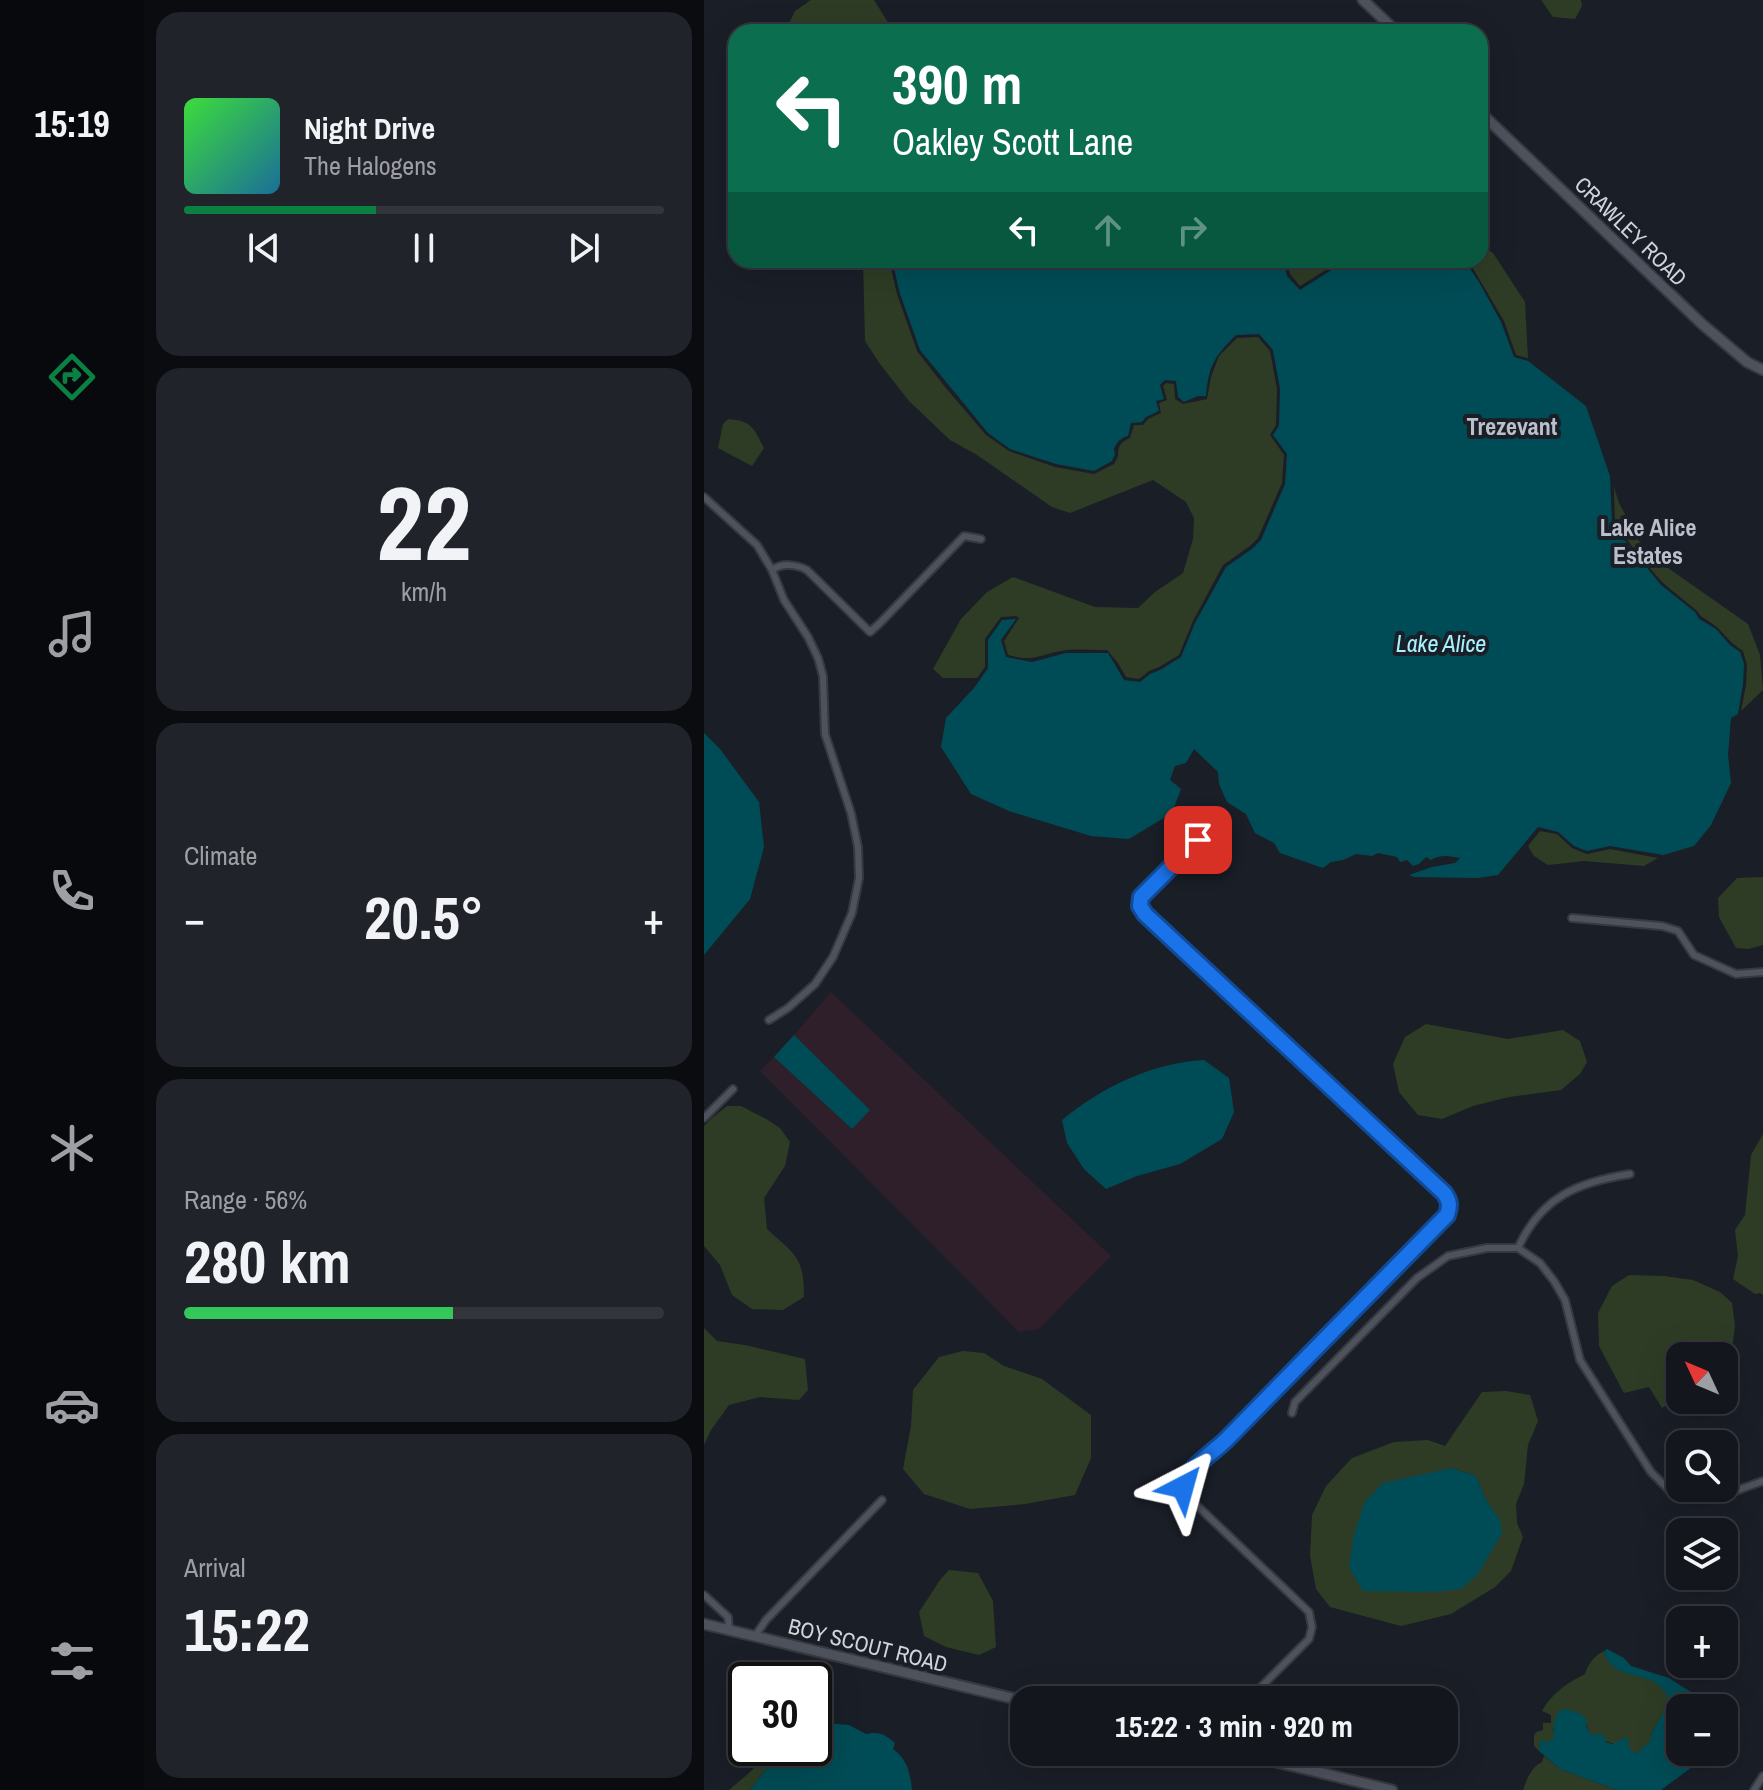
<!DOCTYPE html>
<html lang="en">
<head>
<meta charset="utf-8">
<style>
  :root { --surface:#14161d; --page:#21232a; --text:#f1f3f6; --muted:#9d9fa4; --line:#33353b; --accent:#0b8043 }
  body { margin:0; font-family:"Archivo Narrow",sans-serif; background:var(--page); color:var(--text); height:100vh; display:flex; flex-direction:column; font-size:30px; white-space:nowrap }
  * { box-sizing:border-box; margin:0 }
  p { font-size:26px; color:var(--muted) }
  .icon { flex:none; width:44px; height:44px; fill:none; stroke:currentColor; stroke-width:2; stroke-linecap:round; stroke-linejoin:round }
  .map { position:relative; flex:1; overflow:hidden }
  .details { display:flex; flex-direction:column; gap:12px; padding:12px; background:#0b0c10; width:560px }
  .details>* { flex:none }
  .hud { position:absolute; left:24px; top:24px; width:760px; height:244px; border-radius:24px; box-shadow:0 8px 32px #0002,0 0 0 2px var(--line); background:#0b6e4f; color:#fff; overflow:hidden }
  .needle { width:52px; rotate:314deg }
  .fabs { position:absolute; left:962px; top:1342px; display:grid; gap:16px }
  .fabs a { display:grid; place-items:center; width:72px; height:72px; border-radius:16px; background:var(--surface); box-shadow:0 8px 32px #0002,0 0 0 2px var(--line); font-size:40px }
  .speed { position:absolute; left:24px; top:1662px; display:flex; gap:16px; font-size:40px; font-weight:700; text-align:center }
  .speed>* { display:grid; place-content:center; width:104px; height:104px; border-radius:50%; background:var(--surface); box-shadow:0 8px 32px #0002,0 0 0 2px var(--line); line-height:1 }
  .speed .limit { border:4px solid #111; border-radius:12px; background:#fff; color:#111 }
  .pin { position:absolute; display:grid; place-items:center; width:68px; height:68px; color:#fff; margin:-34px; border-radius:16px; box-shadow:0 4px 12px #0006 }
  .me { position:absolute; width:88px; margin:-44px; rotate:39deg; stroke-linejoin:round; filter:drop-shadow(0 0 6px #0008) }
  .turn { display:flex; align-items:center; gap:28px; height:168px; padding:0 32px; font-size:36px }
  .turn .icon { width:104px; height:104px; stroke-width:2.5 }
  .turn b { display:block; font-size:56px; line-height:68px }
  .lanes { display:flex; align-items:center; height:76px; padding:0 32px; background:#0003; justify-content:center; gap:40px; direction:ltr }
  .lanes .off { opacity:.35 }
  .big { font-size:60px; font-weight:800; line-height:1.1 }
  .details .tile { flex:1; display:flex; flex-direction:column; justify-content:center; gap:12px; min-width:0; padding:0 28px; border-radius:24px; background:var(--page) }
  .details .dial { align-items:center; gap:0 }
  .dial b { font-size:104px; line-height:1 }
  .song { display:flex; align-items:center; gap:24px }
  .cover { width:96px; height:96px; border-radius:12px; background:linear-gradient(135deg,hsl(120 70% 55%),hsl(200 70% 35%)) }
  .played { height:8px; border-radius:4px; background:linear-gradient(90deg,var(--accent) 40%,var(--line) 40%) }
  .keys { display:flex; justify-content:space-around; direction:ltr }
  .heat { display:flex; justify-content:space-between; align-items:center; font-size:44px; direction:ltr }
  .charge { height:12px; border-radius:6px; background:linear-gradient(90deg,#34c759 56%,var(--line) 0) }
  .trip { position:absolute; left:306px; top:1686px; width:448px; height:80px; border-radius:24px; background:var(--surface); box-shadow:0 8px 32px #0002,0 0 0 2px var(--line); font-weight:800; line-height:80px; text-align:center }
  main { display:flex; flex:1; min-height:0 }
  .menu { display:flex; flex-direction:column; width:144px; justify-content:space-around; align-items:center; background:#08090c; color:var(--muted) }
  .menu .icon { width:56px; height:56px }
  .menu .on { color:var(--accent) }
  .menu b { font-size:36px; color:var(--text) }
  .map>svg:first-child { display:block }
</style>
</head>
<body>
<main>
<nav class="menu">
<b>15:19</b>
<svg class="icon on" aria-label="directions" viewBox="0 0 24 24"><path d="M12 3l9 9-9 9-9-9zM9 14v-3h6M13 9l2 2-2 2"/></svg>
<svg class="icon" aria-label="music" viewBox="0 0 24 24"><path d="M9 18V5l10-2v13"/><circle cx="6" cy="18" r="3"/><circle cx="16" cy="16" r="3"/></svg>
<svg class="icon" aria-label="phone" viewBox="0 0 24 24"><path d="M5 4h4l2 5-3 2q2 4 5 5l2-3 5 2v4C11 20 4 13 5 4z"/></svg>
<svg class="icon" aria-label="climate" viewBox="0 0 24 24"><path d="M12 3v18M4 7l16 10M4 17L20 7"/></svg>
<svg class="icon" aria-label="car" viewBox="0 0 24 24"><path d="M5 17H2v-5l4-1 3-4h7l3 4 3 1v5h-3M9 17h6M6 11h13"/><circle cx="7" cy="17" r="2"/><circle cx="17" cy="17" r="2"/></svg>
<svg class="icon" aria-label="filters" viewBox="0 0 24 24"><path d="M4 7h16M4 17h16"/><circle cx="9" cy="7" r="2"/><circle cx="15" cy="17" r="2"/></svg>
</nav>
<section class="details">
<div class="tile">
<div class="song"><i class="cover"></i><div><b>Night Drive</b><p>The Halogens</p></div></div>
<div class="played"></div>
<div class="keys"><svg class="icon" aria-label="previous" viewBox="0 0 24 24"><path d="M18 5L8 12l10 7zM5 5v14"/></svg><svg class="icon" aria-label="pause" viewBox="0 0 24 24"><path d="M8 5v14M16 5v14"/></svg><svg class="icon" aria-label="next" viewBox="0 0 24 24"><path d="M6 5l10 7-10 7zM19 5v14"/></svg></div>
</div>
<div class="tile dial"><b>22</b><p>km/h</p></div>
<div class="tile"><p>Climate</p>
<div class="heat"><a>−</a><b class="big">20.5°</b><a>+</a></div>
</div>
<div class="tile"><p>Range · 56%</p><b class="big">280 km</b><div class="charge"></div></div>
<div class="tile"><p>Arrival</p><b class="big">15:22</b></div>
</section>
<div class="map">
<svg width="1059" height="1790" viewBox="0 0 1059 1790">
  <rect width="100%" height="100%" fill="#1a1e27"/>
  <polygon fill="#2f1f2a" points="127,992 407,1256 335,1329 315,1332 56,1071 70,1057 148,1129 165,1110 90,1035"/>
  <g fill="#2e3c25" fill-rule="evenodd">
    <polygon points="107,0 170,0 185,24 185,32 81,32 91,11"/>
    <polygon points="837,0 877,0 878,6 871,19 849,17"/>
    <polygon points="776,244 789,253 821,302 824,358 812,355 800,321 764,260 776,260"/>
    <path d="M159 260H185L193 294 213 351 241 387 282 435 305 451 351 467 390 474 410 464 414 456C414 445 417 442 426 438L430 425H439L444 419 457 413 455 403 463 400 459 386 462 383 470 384 471 399 479 404 503 399 507 377 515 356 533 338 554 337 566 351 573 389 572 425 566 435 580 455 578 483 554 538 546 546 519 565 489 621 475 655 455 667 445 671 435 679 422 677 414 663 403 650C390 650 376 649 363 650 337 653 333 663 304 655L300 641 315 618 312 616 297 617 281 639V667L273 678H239L229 669 257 619 283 592 309 577 391 607 434 608 451 592 479 573 489 539 490 518 482 502 449 480 366 513 348 507 273 455 246 440 205 401 176 364 161 341Z"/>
    <polygon points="582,260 638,260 596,286 586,274"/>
    <path d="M24 419C48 421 49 427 60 448L48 466 14 448 19 424Z"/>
    <polygon points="910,487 915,503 935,541 964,568 1044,624 1056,655 1059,690 1037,711 1042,685 1043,665 1039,651 1028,643 1013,627 997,616 992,610 959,583 937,558 911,524"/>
    <polygon points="836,831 853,834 868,848 883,854 906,849 954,858 940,866 880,861 844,865 830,856 824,846"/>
    <polygon points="1059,877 1059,945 1044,949 1032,948 1015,917 1014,898 1033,878"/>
    <polygon points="722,1024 804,1039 859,1030 876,1041 883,1062 876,1074 857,1090 805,1097 769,1106 738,1119 714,1115 695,1092 689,1064 701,1037"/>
    <path d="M23 1106H37L62 1119 76 1128 86 1142 81 1166 60 1198 63 1229C91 1255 100 1256 100 1297L79 1310 48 1309 28 1295 16 1265 0 1246V1126L9 1117Z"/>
    <polygon points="1059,1134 1059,1295 1056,1293 1051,1294 1029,1279 1034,1256 1031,1230 1041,1215 1047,1155"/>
    <polygon points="925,1275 960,1276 989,1280 1016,1292 1028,1303 1031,1326 1027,1357 1020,1364 1020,1356 976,1356 976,1397 958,1408 945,1387 920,1393 895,1346 894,1313 908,1286"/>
    <polygon points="0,1328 13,1341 41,1345 101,1359 104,1390 95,1400 56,1397 25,1405 7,1430 0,1445"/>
    <polygon points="259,1351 280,1353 300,1366 338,1379 387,1415 387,1458 371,1495 321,1504 266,1509 220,1494 199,1469 207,1426 209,1390 235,1357"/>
    <path d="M802 1391 826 1395 834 1421 824 1445 820 1484 812 1504 813 1523 819 1537 807 1571 791 1587 747 1614 697 1626 626 1607 612 1589 606 1556 608 1515 622 1486 648 1458 690 1442 724 1440 741 1446 778 1392ZM748 1468 772 1476 782 1500 796 1521 725 1474Z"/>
    <polygon points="245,1570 274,1573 289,1601 292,1647 275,1655 242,1647 220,1636 215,1612 236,1580"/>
    <path d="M900 1651C906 1676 933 1672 951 1682 961 1688 971 1700 979 1708H976V1714L959 1713 946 1736 949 1739 932 1754C918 1745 901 1742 886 1734L880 1718 873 1712 849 1729 851 1738 844 1743 836 1741 835 1751 830 1746V1736L832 1732 839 1730V1723H847V1715L838 1711C848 1693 863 1683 881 1674 884 1664 890 1656 900 1651Z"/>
    <polygon points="69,1748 75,1748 64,1760 63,1768 46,1790 25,1790 45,1773"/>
    <path d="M840 1756 856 1769 913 1790H819C823 1779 827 1767 838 1762Z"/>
  </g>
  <g fill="#004c56">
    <path d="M188 260H579L583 276 596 290 643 260H760L775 282 797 322 810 357 824 361 882 406 906 476 908 525 957 585 991 612 995 619 1012 629 1026 645 1036 652 1040 664 1039 684 1034 714 1027 718 1024 755 1027 783 1007 825 990 846 959 855 906 846 883 851 870 846 854 832 834 827 794 875 773 878 710 877 705 875 728 867 751 863 756 858C746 856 736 854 727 860L722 857 715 864 709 866 703 860 696 862 693 857 674 853 668 856 652 854 639 860 627 862 619 868 576 853 570 843 551 833 542 814 523 802 515 784 514 772 490 749 482 763 471 766 466 780 477 789 468 813 425 839 387 836 305 811 267 794 237 747 242 718 270 688 284 668V640L298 620 312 619 297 640 302 657 328 662 362 653H404L420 680 436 682 446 674 456 670 477 657 491 623 522 567 548 549 557 540 581 484 583 454 569 435 575 426 576 389 569 350 555 334 532 335C510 357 505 365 502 396H494L480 402 474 397 472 381 461 380 456 385 460 399 452 401 455 411 442 417 438 422 427 423 424 436C416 438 413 442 410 449L411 454 408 461 390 471 352 464 306 449 284 433 216 350 196 294Z"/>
    <polygon points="0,733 16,749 55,802 60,847 46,899 0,955"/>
    <polygon points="90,1035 166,1110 148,1129 70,1057"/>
    <path d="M500 1060 525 1078 530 1112 518 1139 476 1164 433 1176 402 1189 380 1169 363 1143 358 1120C398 1087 448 1063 500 1060Z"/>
    <polygon points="748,1468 772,1476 782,1500 796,1520 798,1533 774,1574 757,1589 727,1592 659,1591 645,1568 649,1539 660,1503 679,1483"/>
    <path d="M903 1649 920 1658 927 1666 965 1678 987 1692 996 1708H979L973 1702 964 1701 963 1694C959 1689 954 1684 948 1681 929 1673 906 1675 900 1651Z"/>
    <path d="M862 1709 873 1712 883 1719 882 1725 886 1734 900 1735 902 1742 908 1744 924 1737 925 1748 932 1754 948 1739 946 1736 959 1713 976 1714V1752H1020V1742L1028 1750 1031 1757H1004L995 1762 957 1790H913L856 1769 835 1751 836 1740 844 1742 850 1738C849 1726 849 1719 857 1710Z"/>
    <path d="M122 1723 145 1725 162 1734C175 1731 181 1734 191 1743L189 1749C204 1760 206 1773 208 1790H46L63 1768 64 1760 75 1748H110V1731Z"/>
  </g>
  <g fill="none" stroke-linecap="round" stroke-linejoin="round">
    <defs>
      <g id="street">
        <polyline points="0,497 53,545 68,570 80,600 104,637 114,658 119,676 121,734 147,813 154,847 155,878 148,913 129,957 111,984 84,1008 65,1020"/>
        <path d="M68 570C78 563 92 564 103 570L166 632 176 623 260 536 277 539"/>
        <path d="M494 840 437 897 436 906 441 914 740 1193C746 1201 746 1206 743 1215L510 1452C494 1464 474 1474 483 1496L605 1612 608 1627 605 1639 544 1700"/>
        <polyline points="868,918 958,926 974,931 990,955 1032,974 1059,972"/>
        <polyline points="0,1118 29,1089"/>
        <path d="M814 1248C837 1197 874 1182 926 1174"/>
        <polyline points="588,1413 591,1402 713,1278 744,1256 783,1248 814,1248 836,1263 850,1281 861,1300 876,1360 947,1472 964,1489 981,1498 1002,1499 1020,1495 1059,1481"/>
        <polyline points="0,1595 24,1617 25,1629"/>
        <polyline points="51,1636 62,1620 178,1500"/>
        <polyline points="1050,1790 1059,1776"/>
      </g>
      <g id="secondary">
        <polyline points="659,0 693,32"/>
        <polyline points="776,112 998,324 1043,362 1059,370"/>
        <polyline points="0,1624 320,1701"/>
        <polyline points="531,1752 688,1790"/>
      </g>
    </defs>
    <use href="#street" stroke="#373940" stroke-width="10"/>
    <use href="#secondary" stroke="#373940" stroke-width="13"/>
    <use href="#street" stroke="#4e525d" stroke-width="6"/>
    <use href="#secondary" stroke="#4e525d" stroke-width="9"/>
  </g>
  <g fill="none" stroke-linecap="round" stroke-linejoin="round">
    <defs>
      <path id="route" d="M479 1487C482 1469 509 1453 523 1439 596 1364 669 1290 743 1215 746 1206 746 1201 740 1193L441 914 436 906 437 897 494 840"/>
    </defs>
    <use href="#route" stroke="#114b97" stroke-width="20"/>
    <use href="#route" stroke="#1a73e8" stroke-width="14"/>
  </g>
  <g text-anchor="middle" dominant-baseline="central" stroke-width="8" stroke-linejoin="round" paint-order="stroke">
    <g font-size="22" fill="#d1d4da" stroke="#1a1e27">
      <text transform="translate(927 231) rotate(44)">CRAWLEY ROAD</text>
      <text transform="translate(164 1645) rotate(14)">BOY SCOUT ROAD</text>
    </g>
    <g font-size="24" font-weight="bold" fill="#babfcb" stroke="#1a1e27">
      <text x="808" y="426">Trezevant</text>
      <text x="944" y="527">Lake Alice<tspan x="944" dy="28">Estates</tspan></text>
    </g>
    <g font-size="24" font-style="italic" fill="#a6f2ff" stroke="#1a1e27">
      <text x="737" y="643">Lake Alice</text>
    </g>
  </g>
</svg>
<div class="fabs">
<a><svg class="needle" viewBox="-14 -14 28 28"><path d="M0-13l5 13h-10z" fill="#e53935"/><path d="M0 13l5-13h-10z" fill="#9d9fa4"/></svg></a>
<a><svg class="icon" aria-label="search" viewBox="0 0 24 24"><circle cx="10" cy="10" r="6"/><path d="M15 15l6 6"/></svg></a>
<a><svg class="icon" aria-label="layers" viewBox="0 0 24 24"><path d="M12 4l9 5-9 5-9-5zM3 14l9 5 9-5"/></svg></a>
<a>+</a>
<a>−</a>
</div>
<div class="speed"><div class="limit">30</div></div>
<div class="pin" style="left:494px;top:840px;background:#d93025"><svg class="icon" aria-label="arrive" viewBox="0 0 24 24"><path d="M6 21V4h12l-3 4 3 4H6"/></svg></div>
<svg class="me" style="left:479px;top:1487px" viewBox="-20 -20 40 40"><path d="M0-17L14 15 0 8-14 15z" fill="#1a73e8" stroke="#fff" stroke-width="4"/></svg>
<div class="trip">15:22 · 3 min · 920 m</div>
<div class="hud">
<div class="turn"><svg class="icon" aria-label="left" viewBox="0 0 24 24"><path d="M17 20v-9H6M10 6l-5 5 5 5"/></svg><div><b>390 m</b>Oakley Scott Lane</div></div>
<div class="lanes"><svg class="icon" aria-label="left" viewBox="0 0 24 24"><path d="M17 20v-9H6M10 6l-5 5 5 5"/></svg><svg class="icon off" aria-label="ahead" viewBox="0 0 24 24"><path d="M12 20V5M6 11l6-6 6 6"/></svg><svg class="icon off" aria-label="right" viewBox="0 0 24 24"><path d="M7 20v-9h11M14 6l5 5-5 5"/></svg></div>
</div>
</div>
</main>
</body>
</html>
